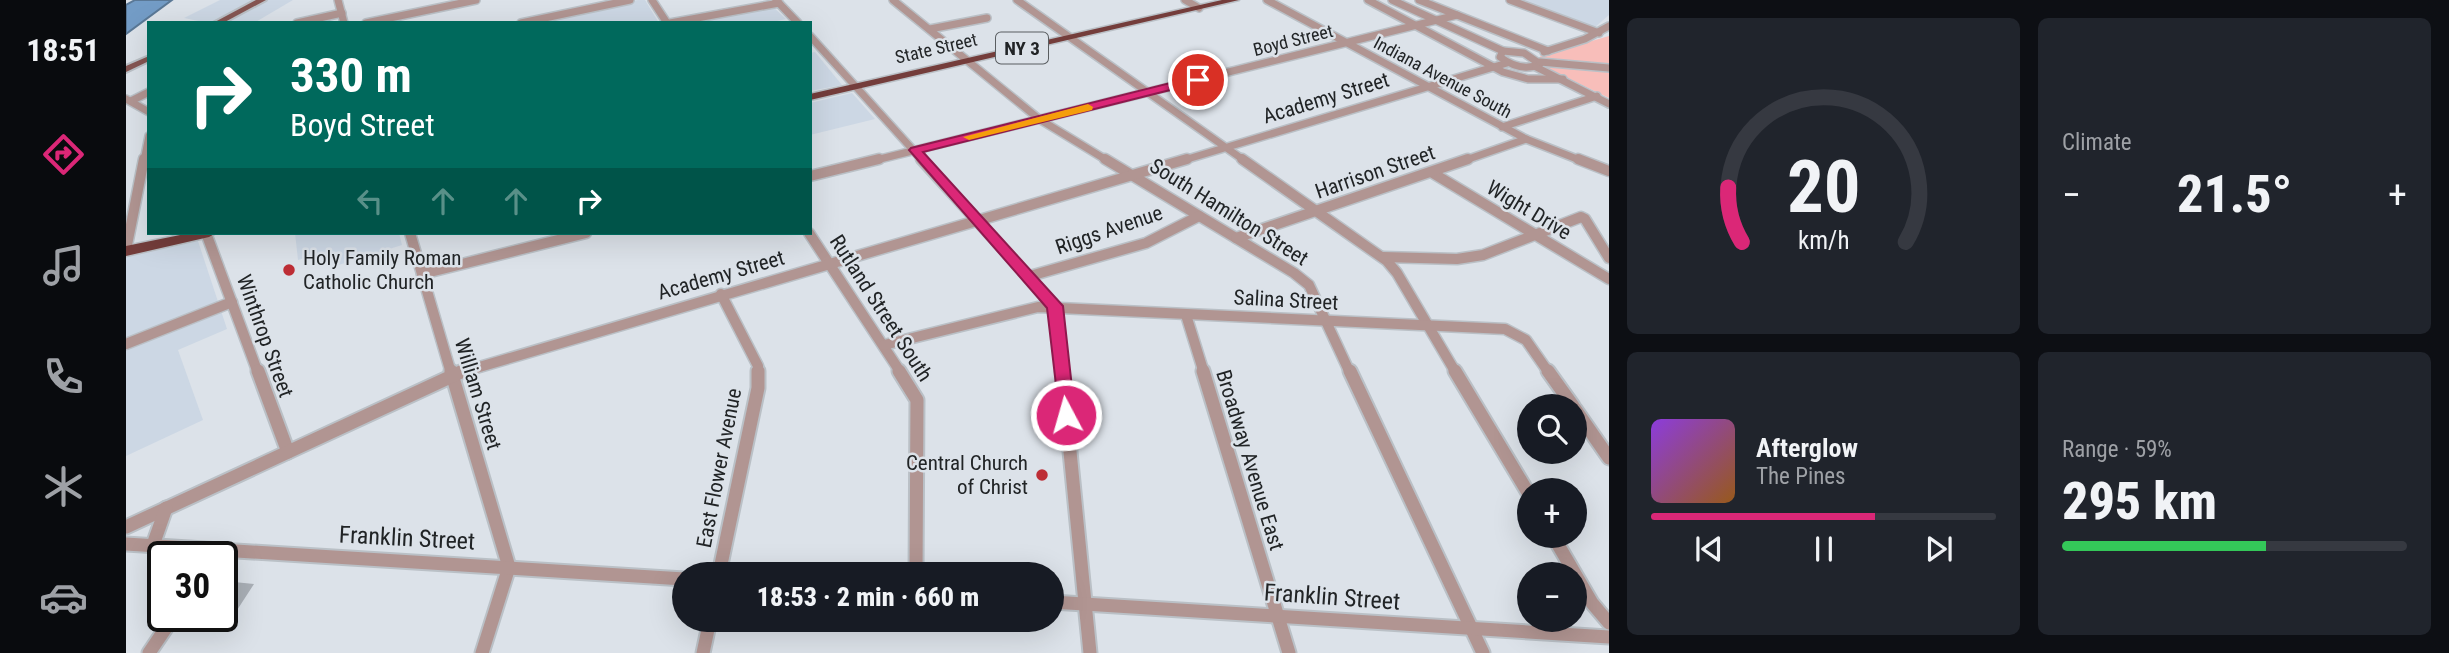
<!DOCTYPE html>
<html lang="en">
<head>
<meta charset="utf-8">
<style>
  :root { --surface:#171b24; --page:#20242c; --text:#f1f3f6; --muted:#9ea1a6; --line:#363941; --accent:#db2777 }
  body { margin:0; font-family:"Roboto Condensed",sans-serif; background:var(--page); color:var(--text); height:100vh; display:flex; flex-direction:column; font-size:26px; white-space:nowrap }
  * { box-sizing:border-box; margin:0 }
  p { font-size:23px; color:var(--muted) }
  .icon { flex:none; width:38px; height:38px; fill:none; stroke:currentColor; stroke-width:2; stroke-linecap:round; stroke-linejoin:round }
  .map { position:relative; flex:1; overflow:hidden }
  .side { display:flex; flex-direction:column; gap:18px; padding:18px; background:#0d0f14; width:840px }
  .side>* { flex:none }
  .hud { position:absolute; left:21px; top:21px; width:665px; height:214px; border-radius:0px; box-shadow:0 7px 28px #0002; background:#00695c; color:#fff; overflow:hidden }
  .fabs { position:absolute; left:1391px; top:394px; display:grid; gap:14px }
  .fabs a { display:grid; place-items:center; width:70px; height:70px; border-radius:50%; background:var(--surface); box-shadow:0 7px 28px #0002; font-size:35px }
  .speed { position:absolute; left:21px; top:541px; display:flex; gap:14px; font-size:35px; font-weight:700; text-align:center }
  .speed>* { display:grid; place-content:center; width:91px; height:91px; border-radius:50%; background:var(--surface); box-shadow:0 7px 28px #0002; line-height:1 }
  .speed .limit { border:4px solid #111; border-radius:10px; background:#fff; color:#111 }
  .pin { position:absolute; display:grid; place-items:center; width:60px; height:60px; color:#fff; margin:-30px; border:4px solid #fff; border-radius:50%; box-shadow:0 2px 7px #0007 }
  .me { position:absolute; width:77px; margin:-38px; rotate:354deg; stroke-linejoin:round; filter:drop-shadow(0 0 5px #0008) }
  .turn { display:flex; align-items:center; gap:24px; height:147px; padding:0 28px; font-size:32px }
  .turn .icon { width:91px; height:91px; stroke-width:2.5 }
  .turn b { display:block; font-size:49px; line-height:60px }
  .lanes { display:flex; align-items:center; height:66px; padding:0 28px; background:#0003; justify-content:center; gap:35px; direction:ltr }
  .lanes .off { opacity:.35 }
  .big { font-size:52px; font-weight:800; line-height:1.1 }
  .side .card { flex:1; display:flex; flex-direction:column; justify-content:center; gap:10px; min-width:0; padding:0 24px; border-radius:10px; background:var(--page) }
  .side .dial { align-items:center; gap:0 }
  .dial svg { height:182px; overflow:visible; fill:none; stroke:var(--line); stroke-width:7; stroke-linecap:round; text-anchor:middle }
  .dial text { fill:var(--text); stroke:none }
  .song { display:flex; align-items:center; gap:21px }
  .cover { width:84px; height:84px; border-radius:10px; background:linear-gradient(135deg,hsl(270 70% 55%),hsl(30 70% 35%)) }
  .played { height:7px; border-radius:4px; background:linear-gradient(90deg,var(--accent) 65%,var(--line) 65%) }
  .keys { display:flex; justify-content:space-around; direction:ltr }
  .heat { display:flex; justify-content:space-between; align-items:center; font-size:38px; direction:ltr }
  .charge { height:10px; border-radius:5px; background:linear-gradient(90deg,#34c759 59%,var(--line) 0) }
  .side .tiles { flex:1; display:grid; gap:18px; grid-template-columns:repeat(2,1fr) }
  .trip { position:absolute; left:546px; top:562px; width:392px; height:70px; border-radius:35px; background:var(--surface); box-shadow:0 7px 28px #0002; font-weight:800; line-height:70px; text-align:center }
  main { display:flex; flex:1; min-height:0 }
  .menu { display:flex; flex-direction:column; width:126px; justify-content:space-around; align-items:center; background:#090b0e; color:var(--muted) }
  .menu .icon { width:49px; height:49px }
  .menu .on { color:var(--accent) }
  .menu b { font-size:32px; color:var(--text) }
  .map>svg:first-child { display:block }
</style>
</head>
<body>
<main>
<nav class="menu">
<b>18:51</b>
<svg class="icon on" aria-label="directions" viewBox="0 0 24 24"><path d="M12 3l9 9-9 9-9-9zM9 14v-3h6M13 9l2 2-2 2"/></svg>
<svg class="icon" aria-label="music" viewBox="0 0 24 24"><path d="M9 18V5l10-2v13"/><circle cx="6" cy="18" r="3"/><circle cx="16" cy="16" r="3"/></svg>
<svg class="icon" aria-label="phone" viewBox="0 0 24 24"><path d="M5 4h4l2 5-3 2q2 4 5 5l2-3 5 2v4C11 20 4 13 5 4z"/></svg>
<svg class="icon" aria-label="climate" viewBox="0 0 24 24"><path d="M12 3v18M4 7l16 10M4 17L20 7"/></svg>
<svg class="icon" aria-label="car" viewBox="0 0 24 24"><path d="M5 17H2v-5l4-1 3-4h7l3 4 3 1v5h-3M9 17h6M6 11h13"/><circle cx="7" cy="17" r="2"/><circle cx="17" cy="17" r="2"/></svg>
</nav>
<div class="map">
<svg width="1483" height="653" viewBox="0 0 1483 653">
  <rect width="100%" height="100%" fill="#dce2e9"/>
  <g fill="#ccd7e4">
    <polygon points="94,0 167,0 128,23 82,23 58,18"/>
    <polygon points="512,0 519,0 533,23 404,23"/>
    <polygon points="1391,0 1483,0 1483,15 1468,28"/>
    <polygon points="645,5 660,19 642,23 552,23"/>
    <polygon points="689,52 716,85 684,91 684,53"/>
    <polygon points="726,93 749,119 684,135 684,103"/>
    <polygon points="169,233 273,233 276,245 206,267 204,251 172,260"/>
    <polygon points="72,241 101,329 52,350 77,420 0,456 0,257"/>
  </g>
  <polygon fill="#f8beba" points="1483,36 1483,98 1421,68 1414,56"/>
  <polygon fill="#739cc6" stroke="#5a7896" stroke-width="2" points="9,0 46,0 0,34 0,5"/>
  <polygon fill="#aab0b7" points="108,582 128,584 102,624 76,622 76,616 96,616 96,600"/>
  <g fill="none" stroke-linecap="round" stroke-linejoin="round">
    <defs>
      <g id="minor-far2">
        <polyline points="212,0 218,23"/>
        <polyline points="526,0 541,23"/>
        <polyline points="650,0 672,23"/>
        <polyline points="767,0 913,119 982,161"/>
        <polyline points="891,0 1119,161"/>
        <polyline points="1059,0 1073,8"/>
        <polyline points="1141,0 1400,139 1456,161"/>
        <polyline points="1242,0 1377,72 1402,79 1437,79"/>
        <polyline points="1266,0 1377,51"/>
        <polyline points="1293,0 1422,51"/>
        <polyline points="1384,0 1473,33"/>
        <polyline points="171,23 216,13"/>
        <polyline points="240,23 350,0"/>
        <polyline points="395,23 504,0"/>
        <polyline points="544,23 653,3"/>
        <polyline points="804,29 861,18"/>
        <polyline points="684,36 797,161"/>
        <path d="M1377 51 1398 53 1414 64C1399 71 1386 66 1374 57Z"/>
        <polyline points="1418,52 1459,39 1483,26"/>
        <polyline points="1414,62 1483,68"/>
        <polyline points="1410,67 1483,104"/>
        <polyline points="0,99 23,112"/>
        <polyline points="5,101 23,92"/>
        <polyline points="1376,127 1471,96"/>
        <polyline points="18,161 23,136"/>
        <polyline points="746,161 1331,15"/>
        <polyline points="1055,161 1381,63"/>
        <polyline points="1337,161 1400,139"/>
      </g>
      <g id="minor-far1">
        <polyline points="795,159 929,306 936,373"/>
        <polyline points="979,159 1168,273 1183,285 1224,373"/>
        <polyline points="1116,159 1261,261 1271,273 1330,373"/>
        <polyline points="1452,159 1483,171"/>
        <polyline points="1305,172 1483,279"/>
        <polyline points="684,176 753,159"/>
        <polyline points="80,233 132,373"/>
        <polyline points="284,233 325,373"/>
        <polyline points="683,233 775,373"/>
        <polyline points="1110,238 1342,159"/>
        <polyline points="0,250 18,159"/>
        <polyline points="1257,257 1331,259 1357,255 1455,217 1459,219 1483,258"/>
        <polyline points="296,274 460,233"/>
        <polyline points="904,276 1020,243 1073,216"/>
        <polyline points="595,294 632,366 632,373"/>
        <polyline points="1060,315 1078,373"/>
        <polyline points="0,344 106,302"/>
        <polyline points="758,345 912,307 1379,329 1400,340 1423,373"/>
        <polyline points="333,373 1061,159"/>
      </g>
      <g id="minor">
        <polyline points="132,371 162,452"/>
        <polyline points="325,371 383,567 356,653"/>
        <polyline points="773,371 791,400 790,574"/>
        <polyline points="936,371 964,653"/>
        <polyline points="1077,371 1163,653"/>
        <polyline points="1224,371 1357,653"/>
        <polyline points="1329,371 1404,496"/>
        <polyline points="1422,371 1447,406"/>
        <polyline points="1449,409 1483,458"/>
        <polyline points="0,527 337,371"/>
        <polyline points="1427,536 1466,603 1483,623"/>
        <polyline points="0,544 558,579"/>
        <polyline points="27,545 40,508"/>
        <polyline points="593,574 632,388 632,371"/>
        <polyline points="926,602 1483,637"/>
        <polyline points="23,653 48,616"/>
        <polyline points="577,653 584,620"/>
      </g>
      <g id="major">
        <polygon points="130,0 140,0 97,23 87,23"/>
        <polygon points="23,56 23,61 0,72 0,66"/>
      </g>
      <g id="highway">
        <polygon points="1096,0 1113,0 684,100 684,94"/>
        <polygon points="64,233 90,233 83,237 0,256 0,246"/>
      </g>
    </defs>
    <use href="#minor-far2" stroke="#bac0c6" stroke-width="10"/>
    <use href="#minor-far1" stroke="#bac0c6" stroke-width="13"/>
    <use href="#minor" stroke="#bac0c6" stroke-width="17"/>
    <use href="#major" stroke="#bac0c6" stroke-width="4"/>
    <use href="#highway" stroke="#bac0c6" stroke-width="3"/>
    <use href="#minor-far2" stroke="#b19592" stroke-width="7"/>
    <use href="#minor-far1" stroke="#b19592" stroke-width="10"/>
    <use href="#minor" stroke="#b19592" stroke-width="13"/>
    <use href="#major" fill="#855552" fill-rule="evenodd"/>
    <use href="#highway" fill="#743d3b" fill-rule="evenodd"/>
  </g>
  <polygon fill="#db2777" stroke="#8e194d" stroke-width="2" points="1072,76 1078,80 1076,82 797,152 937,306 949,415 946,419 934,419 921,308 783,150 785,148"/>
  <polygon fill="#f59e0b" points="962,104 967,107 966,110 843,140 837,137"/>
  <g fill="#bd2d35" stroke="#dce2e9" stroke-width="2.5">
    <circle cx="163" cy="270" r="7"/>
    <circle cx="916" cy="475" r="7"/>
  </g>
  <g text-anchor="middle" dominant-baseline="central" stroke-width="5" stroke-linejoin="round" paint-order="stroke">
    <g font-size="18" fill="#212426" stroke="#dce2e9">
      <text transform="translate(1167 40) rotate(-14)">Boyd Street</text>
      <text transform="translate(810 48) rotate(-13)">State Street</text>
      <text transform="translate(1317 77) rotate(28)">Indiana Avenue South</text>
    </g>
    <rect fill="#dce2e9" stroke="#595d60" stroke-width="2" x="870" y="32.5" width="52" height="31" rx="5"/>
    <g font-size="19" font-weight="bold" fill="#212426">
      <text x="896" y="48">NY 3</text>
    </g>
    <g font-size="21" fill="#212426" stroke="#dce2e9">
      <text transform="translate(1200 98) rotate(-17)">Academy Street</text>
      <text transform="translate(1249 172) rotate(-19)">Harrison Street</text>
      <text transform="translate(1403 210) rotate(31)">Wight Drive</text>
      <text transform="translate(1103 212) rotate(32)">South Hamilton Street</text>
      <text transform="translate(983 230) rotate(-19)">Riggs Avenue</text>
      <text transform="translate(595 275) rotate(-16)">Academy Street</text>
      <text transform="translate(1160 300) rotate(3)">Salina Street</text>
      <text transform="translate(755 308) rotate(57)">Rutland Street South</text>
      <text transform="translate(139 336) rotate(70)">Winthrop Street</text>
      <text transform="translate(352 394) rotate(73)">William Street</text>
      <text transform="translate(1124 460) rotate(73)">Broadway Avenue East</text>
      <text transform="translate(593 468) rotate(-79)">East Flower Avenue</text>
    </g>
    <g font-size="21" fill="#212426" stroke="#dce2e9" text-anchor="start">
      <text x="177" y="258">Holy Family Roman<tspan x="177" dy="24">Catholic Church</tspan></text>
      <text x="902" y="463" text-anchor="end">Central Church<tspan x="902" dy="24">of Christ</tspan></text>
    </g>
    <g font-size="24" fill="#212426" stroke="#dce2e9">
      <text transform="translate(281 538) rotate(3)">Franklin Street</text>
      <text transform="translate(1206 597) rotate(4)">Franklin Street</text>
    </g>
  </g>
</svg>
<div class="fabs">
<a><svg class="icon" aria-label="search" viewBox="0 0 24 24"><circle cx="10" cy="10" r="6"/><path d="M15 15l6 6"/></svg></a>
<a>+</a>
<a>−</a>
</div>
<div class="speed"><div class="limit">30</div></div>
<div class="pin" style="left:1072px;top:80px;background:#d93025"><svg class="icon" aria-label="arrive" viewBox="0 0 24 24"><path d="M6 21V4h12l-3 4 3 4H6"/></svg></div>
<svg class="me" style="left:940px;top:415px" viewBox="-20 -20 40 40"><circle r="17" fill="#db2777" stroke="#fff" stroke-width="3"/><path d="M0-11L8 9 0 5-8 9z" fill="#fff"/></svg>
<div class="trip">18:53 · 2 min · 660 m</div>
<div class="hud">
<div class="turn"><svg class="icon" aria-label="right" viewBox="0 0 24 24"><path d="M7 20v-9h11M14 6l5 5-5 5"/></svg><div><b>330 m</b>Boyd Street</div></div>
<div class="lanes"><svg class="icon off" aria-label="left" viewBox="0 0 24 24"><path d="M17 20v-9H6M10 6l-5 5 5 5"/></svg><svg class="icon off" aria-label="ahead" viewBox="0 0 24 24"><path d="M12 20V5M6 11l6-6 6 6"/></svg><svg class="icon off" aria-label="ahead" viewBox="0 0 24 24"><path d="M12 20V5M6 11l6-6 6 6"/></svg><svg class="icon" aria-label="right" viewBox="0 0 24 24"><path d="M7 20v-9h11M14 6l5 5-5 5"/></svg></div>
</div>
</div>
<section class="side">
<div class="tiles">
<div class="card dial"><svg viewBox="0 0 100 80">
<path d="M14 69A42 42 0 1 1 86 69"/>
<path d="M14 69A42 42 0 0 1 8 45" stroke="#db2777"/>
<text x="50" y="56" font-size="32" font-weight="700">20</text>
<text x="50" y="72" font-size="11">km/h</text>
</svg></div>
<div class="card"><p>Climate</p>
<div class="heat"><a>−</a><b class="big">21.5°</b><a>+</a></div>
</div>
<div class="card">
<div class="song"><i class="cover"></i><div><b>Afterglow</b><p>The Pines</p></div></div>
<div class="played"></div>
<div class="keys"><svg class="icon" aria-label="previous" viewBox="0 0 24 24"><path d="M18 5L8 12l10 7zM5 5v14"/></svg><svg class="icon" aria-label="pause" viewBox="0 0 24 24"><path d="M8 5v14M16 5v14"/></svg><svg class="icon" aria-label="next" viewBox="0 0 24 24"><path d="M6 5l10 7-10 7zM19 5v14"/></svg></div>
</div>
<div class="card"><p>Range · 59%</p><b class="big">295 km</b><div class="charge"></div></div>
</div>
</section>
</main>
</body>
</html>
